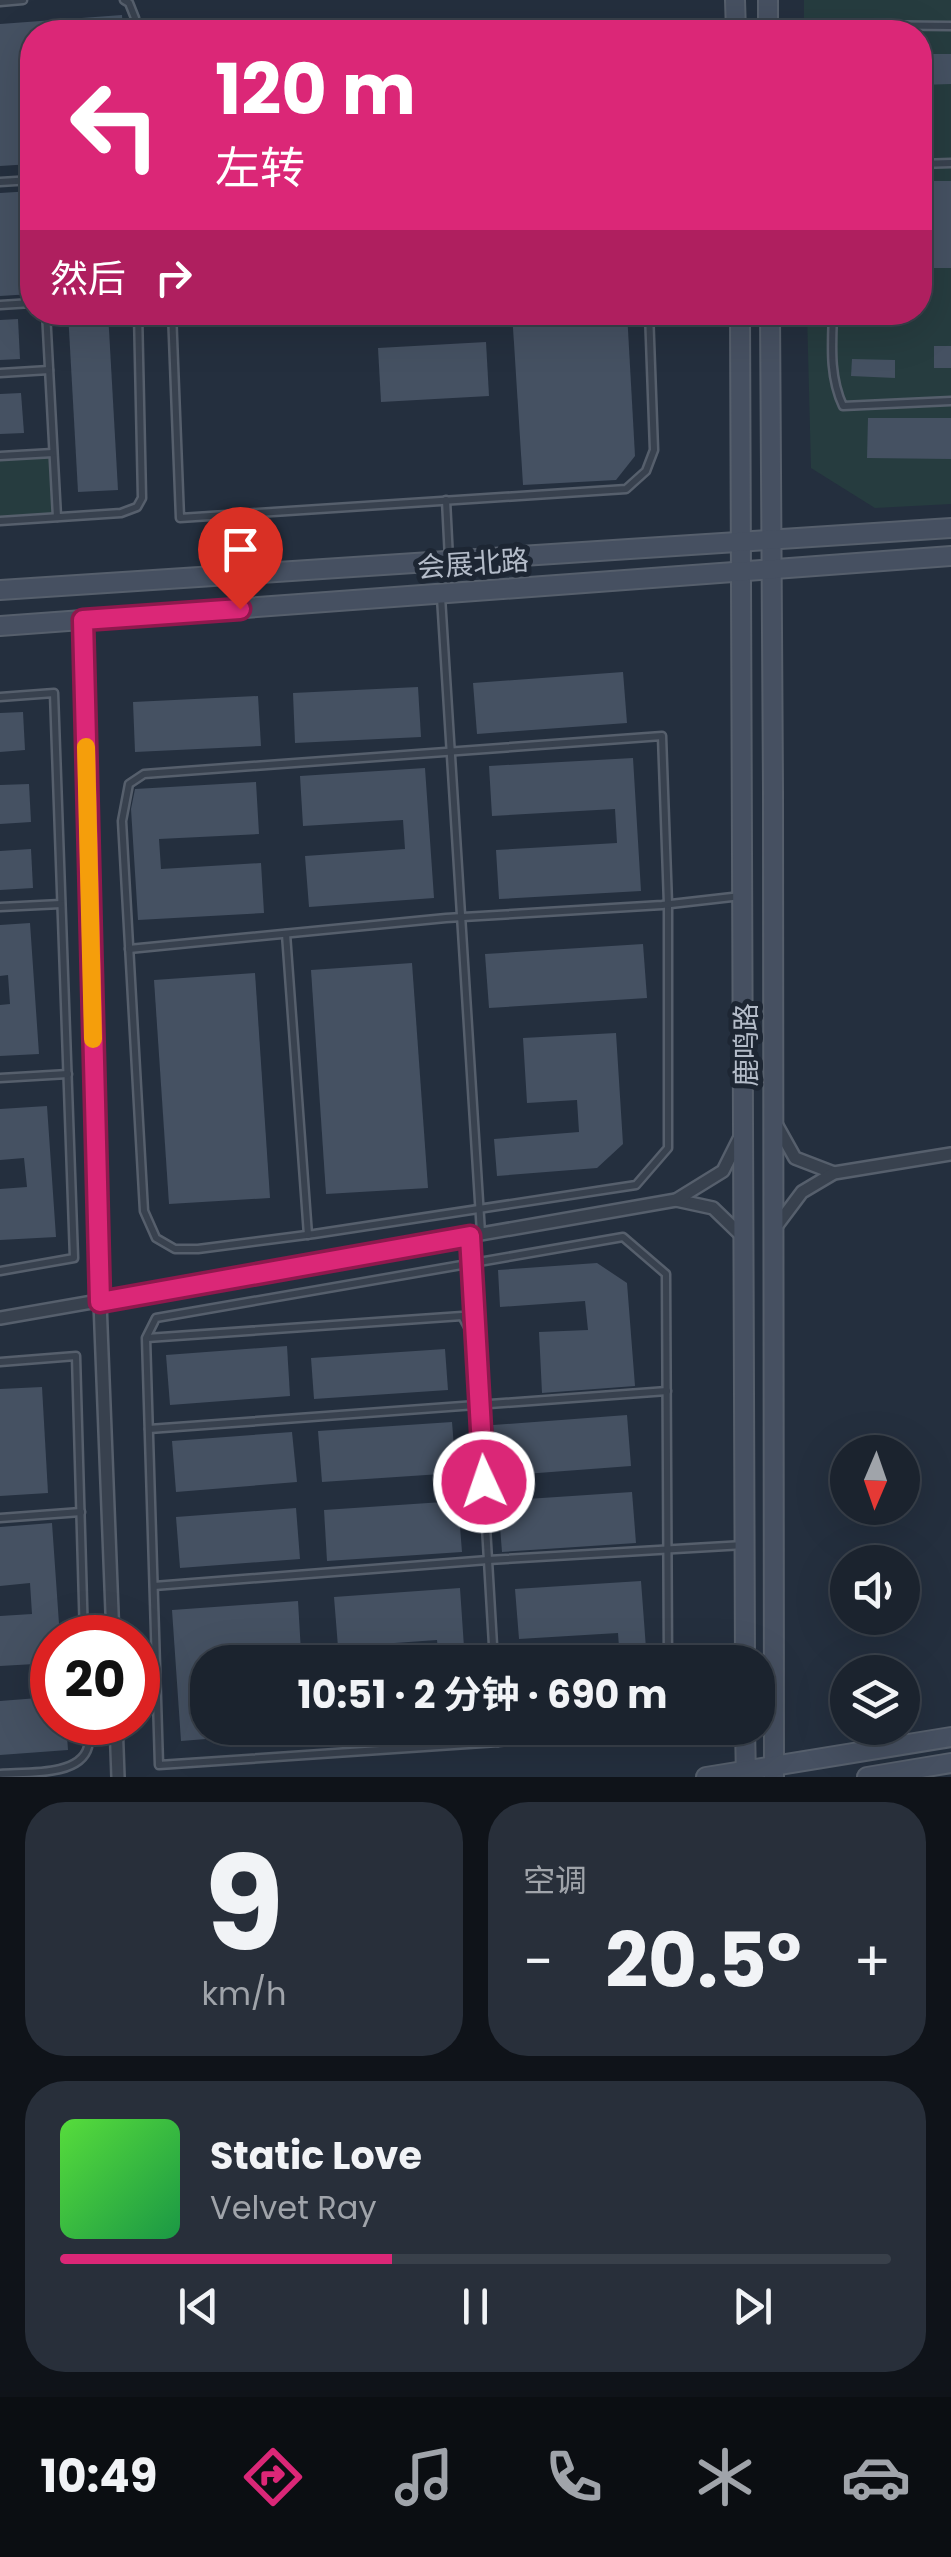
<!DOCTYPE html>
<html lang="zh">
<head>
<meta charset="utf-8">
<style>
  :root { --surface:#1b232e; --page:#282f3a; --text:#f1f3f6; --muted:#a0a4aa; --line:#39404a; --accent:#db2777 }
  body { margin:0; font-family:Poppins,"Noto Sans SC",sans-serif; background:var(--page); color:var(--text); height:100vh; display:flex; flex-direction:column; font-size:38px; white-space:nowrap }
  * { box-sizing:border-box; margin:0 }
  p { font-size:32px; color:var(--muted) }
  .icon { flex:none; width:55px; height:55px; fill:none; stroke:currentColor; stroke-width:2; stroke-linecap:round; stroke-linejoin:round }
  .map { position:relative; height:1777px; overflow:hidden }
  .details { display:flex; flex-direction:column; gap:25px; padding:25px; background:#0f1319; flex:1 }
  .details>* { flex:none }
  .top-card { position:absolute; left:20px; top:20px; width:912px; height:305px; border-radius:40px; box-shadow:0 10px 40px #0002,0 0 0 2px var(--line); background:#db2777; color:#fff; overflow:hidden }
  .needle { width:65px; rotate:182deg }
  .controls { position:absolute; left:830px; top:1435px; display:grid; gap:20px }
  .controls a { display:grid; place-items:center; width:90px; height:90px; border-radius:50%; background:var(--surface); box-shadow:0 10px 40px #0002,0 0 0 2px var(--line); font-size:50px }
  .speed { position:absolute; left:30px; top:1615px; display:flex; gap:20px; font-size:50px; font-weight:700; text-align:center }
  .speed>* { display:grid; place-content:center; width:130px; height:130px; border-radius:50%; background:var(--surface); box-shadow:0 10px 40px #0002,0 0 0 2px var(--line); line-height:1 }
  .speed .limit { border:15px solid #d22; background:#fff; color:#111 }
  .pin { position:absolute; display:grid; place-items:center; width:85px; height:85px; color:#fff; margin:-102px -42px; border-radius:50% 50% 50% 0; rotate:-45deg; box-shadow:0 0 10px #0007 }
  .pin .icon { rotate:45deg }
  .me { position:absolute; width:110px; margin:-55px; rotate:357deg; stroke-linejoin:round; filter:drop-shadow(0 0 8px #0008) }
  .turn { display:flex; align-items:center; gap:35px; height:210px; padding:0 30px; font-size:45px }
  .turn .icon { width:130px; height:130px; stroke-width:2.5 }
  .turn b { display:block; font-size:70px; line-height:85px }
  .then { display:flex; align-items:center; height:95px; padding:0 30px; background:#0003; gap:20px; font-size:38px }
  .big { font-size:75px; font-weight:700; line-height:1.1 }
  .details .widget { flex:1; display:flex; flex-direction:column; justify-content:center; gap:15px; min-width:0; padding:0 35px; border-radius:40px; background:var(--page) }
  .details .dial { align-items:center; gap:0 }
  .dial b { font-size:130px; line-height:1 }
  .song { display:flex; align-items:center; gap:30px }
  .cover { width:120px; height:120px; border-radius:15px; background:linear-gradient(135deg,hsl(110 70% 55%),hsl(140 70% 35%)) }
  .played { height:10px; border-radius:5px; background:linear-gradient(90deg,var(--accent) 40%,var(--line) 40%) }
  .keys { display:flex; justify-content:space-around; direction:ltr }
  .heat { display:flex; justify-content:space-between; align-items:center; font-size:55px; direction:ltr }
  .details .tiles { flex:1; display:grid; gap:25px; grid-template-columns:1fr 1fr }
  .widget:last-child { grid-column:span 2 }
  .trip { position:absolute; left:190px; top:1645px; width:585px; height:100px; border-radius:40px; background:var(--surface); box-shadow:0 10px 40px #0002,0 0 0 2px var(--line); font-weight:700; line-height:100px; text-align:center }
  .menu { display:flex; height:160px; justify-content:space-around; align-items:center; background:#0b0e12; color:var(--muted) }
  .menu .icon { width:70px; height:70px }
  .menu .selected { color:var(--accent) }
  .menu b { font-size:45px; color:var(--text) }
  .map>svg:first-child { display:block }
</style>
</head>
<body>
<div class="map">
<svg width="951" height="1777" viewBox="0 0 951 1777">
  <rect width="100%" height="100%" fill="#242f3e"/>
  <g fill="#263c3f">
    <polygon points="804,0 951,0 951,504 875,508 811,468 807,313 920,312 920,32 804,32"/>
    <polygon points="53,453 57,517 0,521 0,456"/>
  </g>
  <g fill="#455162">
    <polygon points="122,15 123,32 32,32 32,164 0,166 0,24"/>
    <polygon points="932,54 951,54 951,84 920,85 920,62 932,62"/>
    <rect x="920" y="181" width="31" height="87"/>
    <polygon points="32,191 32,294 0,296 0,193"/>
    <polygon points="68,312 108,312 118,490 78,492"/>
    <polygon points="512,312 627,312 635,456 616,480 523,485"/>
    <polygon points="18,319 20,359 0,360 0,320"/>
    <polygon points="486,342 489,396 381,402 378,348"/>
    <rect x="934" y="346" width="17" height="22"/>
    <polygon points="852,359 895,360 895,378 851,376"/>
    <polygon points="21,393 24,433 0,434 0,394"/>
    <polygon points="868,418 951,418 951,459 867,458"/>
    <polygon points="623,672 627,723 477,734 473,683"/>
    <polygon points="418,687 421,737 295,743 293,693"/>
    <polygon points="258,696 261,746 135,752 133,702"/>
    <polygon points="23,712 25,750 0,752 0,713"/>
    <polygon points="633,758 641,891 499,899 496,850 617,843 615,809 492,816 489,766"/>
    <polygon points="425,768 434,898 309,907 305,856 405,849 403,820 303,826 300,776"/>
    <polygon points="256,782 259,834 159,839 161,869 261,863 264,913 138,920 131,809 135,789"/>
    <polygon points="29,784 31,822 0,824 0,785"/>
    <polygon points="31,849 33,888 0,890 0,851"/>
    <polygon points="30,923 39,1054 0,1056 0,1005 10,1004 8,975 0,976 0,925"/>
    <polygon points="643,944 647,998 489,1008 485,954"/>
    <polygon points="412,963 428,1188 326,1194 311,970"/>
    <polygon points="255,973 270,1198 169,1204 154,980"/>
    <polygon points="616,1033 623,1144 597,1168 497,1176 494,1139 579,1132 577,1100 527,1103 523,1038"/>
    <polygon points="47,1106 56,1237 0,1240 0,1189 27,1187 24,1158 0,1160 0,1109"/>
    <polygon points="597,1263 627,1283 635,1386 542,1393 539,1332 588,1330 585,1301 500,1307 498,1270"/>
    <polygon points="287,1346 290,1396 170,1405 166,1355"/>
    <polygon points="445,1349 448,1390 314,1399 311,1358"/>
    <polygon points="42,1387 48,1493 0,1496 0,1389"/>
    <polygon points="627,1415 631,1466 497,1476 493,1425"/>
    <polygon points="452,1422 456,1473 322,1482 318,1431"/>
    <polygon points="292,1432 297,1482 176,1492 172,1441"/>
    <polygon points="632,1492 636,1543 502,1552 498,1501"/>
    <polygon points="458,1501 462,1552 327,1561 324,1510"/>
    <polygon points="296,1508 300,1559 180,1568 176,1517"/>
    <polygon points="52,1523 60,1638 52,1638 52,1722 66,1722 68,1750 0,1755 0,1701 38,1698 35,1664 0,1666 0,1616 32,1614 30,1583 0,1586 0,1527"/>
    <polygon points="641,1581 647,1662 620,1662 618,1633 519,1639 515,1589"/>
    <polygon points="460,1588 465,1662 439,1662 437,1640 338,1647 334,1597"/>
    <polygon points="298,1601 301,1652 202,1660 204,1689 208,1688 208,1728 244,1728 244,1736 181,1741 172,1610"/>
  </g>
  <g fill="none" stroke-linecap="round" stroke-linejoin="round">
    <defs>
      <g id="lane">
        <polyline points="124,0 129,3 135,18 135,32"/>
        <polyline points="0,2 23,0"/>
        <polyline points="838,32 841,26 853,25 951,26"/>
        <polyline points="920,164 951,163"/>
        <polyline points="0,182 32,180"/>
        <polyline points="0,305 32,303"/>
        <polyline points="46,312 57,517"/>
        <polyline points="172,312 180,518 626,489 646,471 654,450 649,312"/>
        <path d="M833 312C832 344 829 376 843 406L951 401"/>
        <polyline points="0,373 49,370"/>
        <polyline points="0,456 53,453"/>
        <polyline points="446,500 449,559"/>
        <polyline points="0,521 121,513 137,507 142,498 138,312"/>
        <polyline points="441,597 481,1233"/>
        <polyline points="0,697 54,693 74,1258 0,1271"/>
        <polygon points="662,736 668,904 668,1148 636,1185 314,1234 198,1249 175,1249 156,1238 144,1211 122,821 129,784 144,774"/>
        <polyline points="0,907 61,904"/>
        <polyline points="286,934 308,1235"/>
        <polyline points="129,949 446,918 662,905 741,896"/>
        <polyline points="0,1078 68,1074"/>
        <polyline points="470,1237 475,1339"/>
        <polyline points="147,1338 462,1316 475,1340 494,1662"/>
        <polyline points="0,1362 76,1356 84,1638"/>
        <polyline points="149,1429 667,1391"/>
        <polyline points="0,1518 81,1512"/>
        <polyline points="154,1586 488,1560 744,1545"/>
        <polyline points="497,1728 498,1742 159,1765 146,1338 156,1318 623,1237 666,1274 668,1662"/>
        <polyline points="498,1742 656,1728"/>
        <path d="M0 1774C25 1772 80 1777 88 1747 89 1740 87 1730 87 1722"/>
      </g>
      <g id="street">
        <polyline points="83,620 100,1302 113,1638"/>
        <polyline points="776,1124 795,1158 834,1173"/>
        <polyline points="676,1200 713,1208 744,1238"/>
        <polyline points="775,1228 802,1192 834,1173 951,1154"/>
        <polyline points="0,1318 676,1200 723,1171 740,1137"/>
        <polyline points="116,1722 118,1777"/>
      </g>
      <g id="secondary">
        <polyline points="735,0 736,32"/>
        <polyline points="768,0 768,32"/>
        <polyline points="740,312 745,1662"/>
        <polyline points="770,312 773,791 774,1777"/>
        <polyline points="0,590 951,528"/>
        <polyline points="0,626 951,556"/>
        <polyline points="745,1728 746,1777"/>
        <polyline points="706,1777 951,1737"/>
        <polyline points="867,1777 951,1763"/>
      </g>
    </defs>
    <use href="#lane" stroke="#565f6c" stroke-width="11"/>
    <use href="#street" stroke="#565f6c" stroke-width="16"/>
    <use href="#secondary" stroke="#565f6c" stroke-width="22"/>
    <use href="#lane" stroke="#38414e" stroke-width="6"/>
    <use href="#street" stroke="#38414e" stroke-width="11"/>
    <use href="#secondary" stroke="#465061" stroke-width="18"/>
  </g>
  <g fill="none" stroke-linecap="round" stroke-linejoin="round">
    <defs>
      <polyline id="route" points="240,609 83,620 100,1302 470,1236 484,1482"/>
    </defs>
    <use href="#route" stroke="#8e194d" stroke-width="25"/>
    <use href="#route" stroke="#db2777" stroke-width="18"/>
    <polyline stroke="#f59e0b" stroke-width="18" points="86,747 93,1039"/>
  </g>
  <g text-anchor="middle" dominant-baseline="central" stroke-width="10" stroke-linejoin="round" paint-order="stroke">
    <g font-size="28" fill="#b4bcc9" stroke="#1d2633">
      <text transform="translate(473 564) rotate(-4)">会展北路</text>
      <text transform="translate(746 1045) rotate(-90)">鹿鸣路</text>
    </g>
  </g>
</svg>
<div class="controls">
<a><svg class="needle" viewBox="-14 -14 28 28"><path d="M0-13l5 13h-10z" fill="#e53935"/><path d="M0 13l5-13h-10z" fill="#a0a4aa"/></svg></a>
<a><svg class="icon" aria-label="sound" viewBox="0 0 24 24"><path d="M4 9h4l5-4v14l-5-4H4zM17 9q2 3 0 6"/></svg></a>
<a><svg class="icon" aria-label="layers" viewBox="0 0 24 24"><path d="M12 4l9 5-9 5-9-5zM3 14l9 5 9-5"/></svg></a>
</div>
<div class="speed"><div class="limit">20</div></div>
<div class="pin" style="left:240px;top:609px;background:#d93025"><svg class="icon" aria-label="arrive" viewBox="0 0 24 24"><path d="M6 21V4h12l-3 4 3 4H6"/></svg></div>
<svg class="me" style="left:484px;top:1482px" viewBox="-20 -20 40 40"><circle r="17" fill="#db2777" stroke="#fff" stroke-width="3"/><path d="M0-11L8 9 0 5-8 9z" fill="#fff"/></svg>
<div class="trip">10:51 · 2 分钟 · 690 m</div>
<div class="top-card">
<div class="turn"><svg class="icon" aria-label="left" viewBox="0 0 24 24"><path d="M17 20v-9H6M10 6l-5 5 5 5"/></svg><div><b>120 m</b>左转</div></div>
<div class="then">然后<svg class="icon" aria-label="right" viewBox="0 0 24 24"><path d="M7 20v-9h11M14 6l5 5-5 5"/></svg></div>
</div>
</div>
<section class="details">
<div class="tiles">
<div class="widget dial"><b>9</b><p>km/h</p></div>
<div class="widget"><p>空调</p>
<div class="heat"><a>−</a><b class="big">20.5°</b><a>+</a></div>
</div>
<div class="widget">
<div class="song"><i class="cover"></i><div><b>Static Love</b><p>Velvet Ray</p></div></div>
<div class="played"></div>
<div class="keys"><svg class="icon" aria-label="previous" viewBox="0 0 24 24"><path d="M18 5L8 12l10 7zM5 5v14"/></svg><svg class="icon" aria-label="pause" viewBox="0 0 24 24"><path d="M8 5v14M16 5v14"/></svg><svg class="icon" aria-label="next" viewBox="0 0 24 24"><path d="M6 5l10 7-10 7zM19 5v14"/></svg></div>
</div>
</div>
</section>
<nav class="menu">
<b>10:49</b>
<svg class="icon selected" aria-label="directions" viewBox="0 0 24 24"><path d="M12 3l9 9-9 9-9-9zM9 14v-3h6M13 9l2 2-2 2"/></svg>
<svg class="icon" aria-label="music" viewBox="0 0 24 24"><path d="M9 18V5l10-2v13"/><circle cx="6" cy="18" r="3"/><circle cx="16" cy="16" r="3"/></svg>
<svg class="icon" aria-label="phone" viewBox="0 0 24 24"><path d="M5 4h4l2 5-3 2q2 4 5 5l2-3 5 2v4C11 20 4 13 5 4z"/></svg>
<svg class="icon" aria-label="climate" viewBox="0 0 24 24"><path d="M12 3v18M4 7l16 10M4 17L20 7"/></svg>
<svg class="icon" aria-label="car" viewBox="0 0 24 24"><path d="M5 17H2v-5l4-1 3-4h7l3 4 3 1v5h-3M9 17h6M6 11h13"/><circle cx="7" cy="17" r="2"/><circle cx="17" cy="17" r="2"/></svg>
</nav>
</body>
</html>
